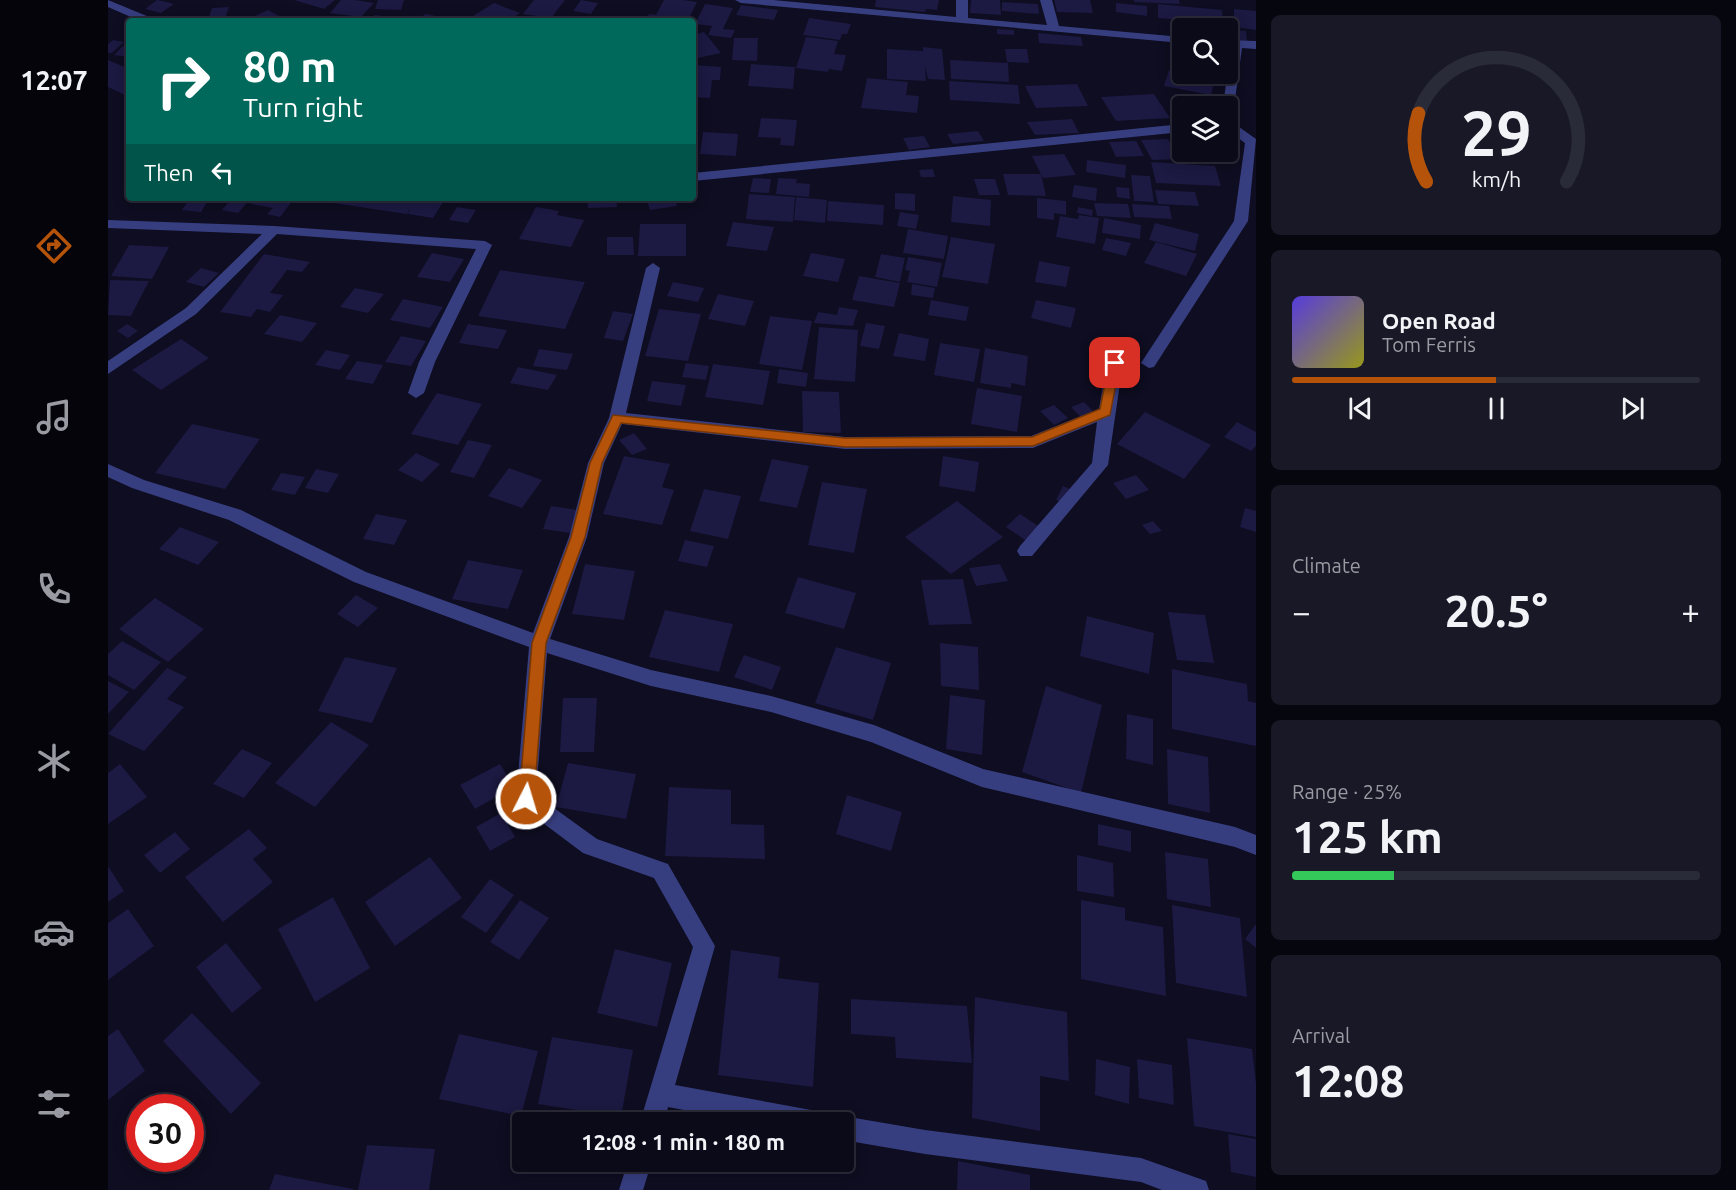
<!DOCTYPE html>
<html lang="en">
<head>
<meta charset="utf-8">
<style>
  :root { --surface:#0a0a19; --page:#181826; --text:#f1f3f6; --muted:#999aa2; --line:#2a2b38; --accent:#b45309 }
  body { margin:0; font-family:Ubuntu,sans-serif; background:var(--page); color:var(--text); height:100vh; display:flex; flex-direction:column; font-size:22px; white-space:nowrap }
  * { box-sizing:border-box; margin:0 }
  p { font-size:20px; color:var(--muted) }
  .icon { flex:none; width:33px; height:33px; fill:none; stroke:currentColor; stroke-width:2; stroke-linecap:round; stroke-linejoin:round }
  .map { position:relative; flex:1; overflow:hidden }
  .details { display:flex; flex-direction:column; gap:15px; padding:15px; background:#06060e; width:480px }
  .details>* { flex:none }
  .hud { position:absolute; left:18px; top:18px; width:570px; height:183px; border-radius:6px; box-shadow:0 3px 15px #0003,0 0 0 2px var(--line); background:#00695c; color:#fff; overflow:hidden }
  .buttons { position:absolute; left:1064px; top:18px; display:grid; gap:12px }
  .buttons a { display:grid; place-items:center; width:66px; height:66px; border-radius:6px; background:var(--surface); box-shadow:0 3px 15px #0003,0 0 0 2px var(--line); font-size:30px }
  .speed { position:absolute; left:18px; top:1094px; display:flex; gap:12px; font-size:30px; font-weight:700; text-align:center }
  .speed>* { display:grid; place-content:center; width:78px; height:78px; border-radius:50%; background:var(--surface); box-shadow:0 3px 15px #0003,0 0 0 2px var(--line); line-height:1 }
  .speed .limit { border:9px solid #d22; background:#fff; color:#111 }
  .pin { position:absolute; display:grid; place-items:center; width:51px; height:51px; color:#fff; margin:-26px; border-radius:12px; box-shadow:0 3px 9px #0006 }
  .me { position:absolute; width:66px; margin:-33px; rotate:5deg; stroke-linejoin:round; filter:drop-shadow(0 0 4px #0008) }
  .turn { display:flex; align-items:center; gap:21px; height:126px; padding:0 18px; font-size:27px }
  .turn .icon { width:78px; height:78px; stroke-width:2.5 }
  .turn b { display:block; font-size:42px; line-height:51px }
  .then { display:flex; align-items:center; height:57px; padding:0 18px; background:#0003; gap:12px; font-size:22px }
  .big { font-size:45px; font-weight:700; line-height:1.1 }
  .details .tile { flex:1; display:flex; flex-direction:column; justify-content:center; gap:9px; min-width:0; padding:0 21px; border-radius:9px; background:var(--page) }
  .details .dial { align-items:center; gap:0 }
  .dial svg { height:156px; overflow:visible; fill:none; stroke:var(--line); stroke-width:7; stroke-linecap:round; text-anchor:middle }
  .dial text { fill:var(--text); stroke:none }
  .song { display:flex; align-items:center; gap:18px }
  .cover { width:72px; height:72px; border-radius:9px; background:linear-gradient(135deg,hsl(250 70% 55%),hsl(60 70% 35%)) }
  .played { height:6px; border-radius:3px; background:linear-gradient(90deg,var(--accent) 50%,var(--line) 50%) }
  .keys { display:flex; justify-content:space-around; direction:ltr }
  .heat { display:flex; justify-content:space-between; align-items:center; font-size:33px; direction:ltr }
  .charge { height:9px; border-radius:4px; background:linear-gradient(90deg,#34c759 25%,var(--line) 0) }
  .trip { position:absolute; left:404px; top:1112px; width:342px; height:60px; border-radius:6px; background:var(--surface); box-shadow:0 3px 15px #0003,0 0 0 2px var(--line); font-weight:700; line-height:60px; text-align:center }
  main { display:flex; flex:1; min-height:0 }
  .menu { display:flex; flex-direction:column; width:108px; justify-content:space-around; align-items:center; background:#04040a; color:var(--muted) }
  .menu .icon { width:42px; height:42px }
  .menu .on { color:var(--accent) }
  .menu b { font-size:27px; color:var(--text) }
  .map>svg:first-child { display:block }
</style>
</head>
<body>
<main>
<nav class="menu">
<b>12:07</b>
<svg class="icon on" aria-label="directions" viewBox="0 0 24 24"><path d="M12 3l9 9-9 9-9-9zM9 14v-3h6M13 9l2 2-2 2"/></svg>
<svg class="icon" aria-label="music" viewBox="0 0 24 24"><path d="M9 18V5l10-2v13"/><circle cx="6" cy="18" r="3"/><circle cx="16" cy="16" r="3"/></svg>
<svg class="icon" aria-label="phone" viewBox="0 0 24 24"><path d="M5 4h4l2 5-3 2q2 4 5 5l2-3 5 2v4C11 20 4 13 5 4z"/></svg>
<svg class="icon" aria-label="climate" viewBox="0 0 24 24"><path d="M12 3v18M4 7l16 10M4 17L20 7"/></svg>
<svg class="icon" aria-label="car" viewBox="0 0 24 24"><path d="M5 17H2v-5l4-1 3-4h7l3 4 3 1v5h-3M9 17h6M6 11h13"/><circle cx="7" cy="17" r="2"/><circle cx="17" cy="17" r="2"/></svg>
<svg class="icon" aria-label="filters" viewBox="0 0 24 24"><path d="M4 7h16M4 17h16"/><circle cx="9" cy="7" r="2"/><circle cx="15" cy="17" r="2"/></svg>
</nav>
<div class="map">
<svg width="1148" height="1190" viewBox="0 0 1148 1190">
  <rect width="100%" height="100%" fill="#0e0d21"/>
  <g fill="#1c1942">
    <polygon points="49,0 50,0 66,4 53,13 37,9"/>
    <polygon points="186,0 227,0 216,9"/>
    <polygon points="233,0 247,0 266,3 253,17 222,13"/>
    <polygon points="270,0 296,0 293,10 267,9"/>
    <polygon points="426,0 457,0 443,18 415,14"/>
    <polygon points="473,0 490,3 483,14 465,11"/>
    <polygon points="556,0 575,0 589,2 581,18 576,17 575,21 538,21 541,14 548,15"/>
    <polygon points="768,0 831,0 829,10 818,9 817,12 767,7"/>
    <polygon points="863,0 892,0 893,15 862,13"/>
    <polygon points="946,0 982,0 985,13 949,12"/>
    <polygon points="1026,0 1071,0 1072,4 1026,2"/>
    <polygon points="894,2 930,4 931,14 894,11"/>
    <polygon points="386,3 412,13 399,21 378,21 365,16"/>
    <polygon points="1008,3 1039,6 1039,16 1008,12"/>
    <polygon points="597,4 625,8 615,29 627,30 623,38 600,35 604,26 587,24"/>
    <polygon points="1050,4 1114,10 1115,23 1050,18"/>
    <polygon points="633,5 670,10 666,20 628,15"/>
    <polygon points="121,7 118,16 101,17 104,8"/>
    <polygon points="1126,9 1148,11 1148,30 1126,27"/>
    <polygon points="160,10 180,21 136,21"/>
    <polygon points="317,14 351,20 351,21 311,21"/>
    <polygon points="267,15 303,20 303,21 262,21"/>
    <polygon points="506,16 537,20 537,21 503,21"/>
    <polygon points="701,18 743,24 739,34 734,34 732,40 695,35"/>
    <polygon points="889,29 906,30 906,35 889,34"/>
    <polygon points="1119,29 1138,31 1139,43 1119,41"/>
    <polygon points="596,32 613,53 585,59 585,35"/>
    <polygon points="930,33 973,37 975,46 931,43"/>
    <polygon points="698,37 730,41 726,54 738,55 734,71 721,69 720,72 688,68"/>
    <polygon points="626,38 650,38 649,61 624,60"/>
    <polygon points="5,40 16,42 4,53 0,53 0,44"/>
    <polygon points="19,42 21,57 6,55"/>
    <polygon points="815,47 834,49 837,80 820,79 817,66 818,81 779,79 779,49 815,51"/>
    <polygon points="897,49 919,49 921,63 899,62"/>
    <polygon points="0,60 21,69 21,93 17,95 0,87"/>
    <polygon points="842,60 900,63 901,82 843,79"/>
    <polygon points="643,64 687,67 685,89 640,86"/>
    <polygon points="585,65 613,67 612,80 604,80 602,98 585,97"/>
    <polygon points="1061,70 1107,79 1103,95 1056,86"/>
    <polygon points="759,78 800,82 798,95 811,96 809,113 753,108"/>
    <polygon points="841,81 910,85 912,104 842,100"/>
    <polygon points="969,84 980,106 928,108 917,86"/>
    <polygon points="1046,94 1062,118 1008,121 993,97"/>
    <polygon points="1074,113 1074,123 1070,123 1062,114"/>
    <polygon points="653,118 689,120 686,146 672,145 673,138 650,137"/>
    <polygon points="964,119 971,133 927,135 919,122"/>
    <polygon points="870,131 876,141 845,144 839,134"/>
    <polygon points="595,132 630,134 628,156 592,154"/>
    <polygon points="816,136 822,147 801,150 795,138"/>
    <polygon points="1060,139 1072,159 1044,160 1033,140"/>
    <polygon points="1028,141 1036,156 1008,157 1001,142"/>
    <polygon points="1078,152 1097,152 1100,157 1081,158"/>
    <polygon points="956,154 968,175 935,178 924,156"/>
    <polygon points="979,160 1018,165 1017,178 978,172"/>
    <polygon points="1043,162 1107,166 1113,186 1048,183"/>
    <polygon points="825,169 827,177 813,177 811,170"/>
    <polygon points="895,174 933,174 938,196 900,195"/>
    <polygon points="1023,175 1042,176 1046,202 1026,201"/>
    <polygon points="645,178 663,179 661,193 642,192"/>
    <polygon points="670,178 689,179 688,183 702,184 701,197 668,194"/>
    <polygon points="866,179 887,179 892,195 871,195"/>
    <polygon points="966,185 989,188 988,201 964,197"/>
    <polygon points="1008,187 1021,188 1022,199 1009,197"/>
    <polygon points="1047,190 1087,192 1091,206 1050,204"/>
    <polygon points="787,193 807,194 807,211 787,209"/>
    <polygon points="641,194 687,197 685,222 638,219"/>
    <polygon points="845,196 883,200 882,226 843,222"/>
    <polygon points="688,197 719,200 717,223 686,220"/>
    <polygon points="124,198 143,198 130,213 114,210"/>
    <polygon points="148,198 173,198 185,200 172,217 159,214 165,208 143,204"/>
    <polygon points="229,198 309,198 335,202 325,218 300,214 302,208 299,214 225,203"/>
    <polygon points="479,198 508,198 509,207 480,208"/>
    <polygon points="538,198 567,198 569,206 542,210"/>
    <polygon points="929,198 958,201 958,215 946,213 946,220 929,218"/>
    <polygon points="81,200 99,202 93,212 74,210"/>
    <polygon points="720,201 776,205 775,225 719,221"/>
    <polygon points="986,203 1020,204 1023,218 989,216"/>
    <polygon points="1024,204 1061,206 1064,219 1026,217"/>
    <polygon points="349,207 368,210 360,223 341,220"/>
    <polygon points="428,207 451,211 449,215 476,220 463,247 411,239"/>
    <polygon points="970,207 985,210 984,216 969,213"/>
    <polygon points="792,212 811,215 808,229 789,226"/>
    <polygon points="971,215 991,218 987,244 948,237 952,216 970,219"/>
    <polygon points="996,218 1033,225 1032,239 994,233"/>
    <polygon points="625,222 666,227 659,251 618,246"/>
    <polygon points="1047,223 1091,234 1087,251 1041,240"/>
    <polygon points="532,224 578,224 578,256 530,256"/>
    <polygon points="800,229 840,236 836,259 795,253"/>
    <polygon points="499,237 525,237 526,255 499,255"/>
    <polygon points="843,237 887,244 880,284 834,277"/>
    <polygon points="998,238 1023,243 1018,256 994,250"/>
    <polygon points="1048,242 1089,254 1078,276 1036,263"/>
    <polygon points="21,245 61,247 44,279 3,276"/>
    <polygon points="324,253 356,259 342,282 309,277"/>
    <polygon points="703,253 737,259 730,282 695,276"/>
    <polygon points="156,254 202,262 194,272 179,270 162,293 175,295 162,312 149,309 143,317 112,312"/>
    <polygon points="773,254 797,258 792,282 767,277"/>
    <polygon points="800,257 834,263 829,287 799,282 802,271 797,270"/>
    <polygon points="931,261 962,267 958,287 927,282"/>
    <polygon points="93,268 111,273 96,287 78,282"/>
    <polygon points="392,270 477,282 457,329 370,316"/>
    <polygon points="751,276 792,283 786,307 744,300"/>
    <polygon points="2,280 41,281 23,316 0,315"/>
    <polygon points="565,282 596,288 590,302 559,296"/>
    <polygon points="804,284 827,288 825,298 803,295"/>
    <polygon points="247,288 276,294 260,313 232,307"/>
    <polygon points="610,294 646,301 637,326 600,319"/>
    <polygon points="295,299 335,307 322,328 282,320"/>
    <polygon points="823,300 861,307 858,321 820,315"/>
    <polygon points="928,300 968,308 963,328 923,318"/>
    <polygon points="731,307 750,310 745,326 706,323 710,312 729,315"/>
    <polygon points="551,309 593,314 580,361 537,356"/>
    <polygon points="505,311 525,314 515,341 496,338"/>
    <polygon points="172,315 209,323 194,342 156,334"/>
    <polygon points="662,316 704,321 694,370 651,364"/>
    <polygon points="758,323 777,326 771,349 752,346"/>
    <polygon points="19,324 30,331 20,338 9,331"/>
    <polygon points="360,324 399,330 390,349 351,343"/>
    <polygon points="711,327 750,330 747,382 706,379"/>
    <polygon points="791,333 821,339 817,361 785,356"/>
    <polygon points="293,336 318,341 303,366 277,362"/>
    <polygon points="73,339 101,358 53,390 24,370"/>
    <polygon points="832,343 872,349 866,382 826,375"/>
    <polygon points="877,348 920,356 917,386 903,383 903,388 872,383"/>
    <polygon points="431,349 465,354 459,370 425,366"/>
    <polygon points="218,350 242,355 232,370 207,365"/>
    <polygon points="249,361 275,365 265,384 237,379"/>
    <polygon points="578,363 601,366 598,380 574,377"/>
    <polygon points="605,364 662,371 655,405 597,397"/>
    <polygon points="410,367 449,375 440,390 402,383"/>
    <polygon points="671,369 700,373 698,387 669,383"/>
    <polygon points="544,381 578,385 573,406 539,401"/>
    <polygon points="869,388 914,396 909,432 863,424"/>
    <polygon points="694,391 731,392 733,433 695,432"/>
    <polygon points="329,393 374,404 350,445 303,434"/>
    <polygon points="976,402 986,412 974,418 963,407"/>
    <polygon points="946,405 960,418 946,425 932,411"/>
    <polygon points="1037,412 1103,445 1076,479 1009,444"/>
    <polygon points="1129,422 1148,432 1148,446 1143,451 1116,437"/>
    <polygon points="84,424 152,439 117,489 47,473"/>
    <polygon points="526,433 539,449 524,455 511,440"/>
    <polygon points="360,440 384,445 366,478 342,472"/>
    <polygon points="308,453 332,464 314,482 290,470"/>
    <polygon points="516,456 562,464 554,487 566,490 554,525 495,514"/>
    <polygon points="835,456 871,462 867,492 831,486"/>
    <polygon points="664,459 701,466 689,508 651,501"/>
    <polygon points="401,468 434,480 414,508 380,496"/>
    <polygon points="208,469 231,474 220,493 197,488"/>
    <polygon points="173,473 197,477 187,495 163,490"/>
    <polygon points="1028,475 1041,490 1018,499 1005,483"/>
    <polygon points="714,482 759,489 746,553 700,545"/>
    <polygon points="955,486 964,490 958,504 948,500"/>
    <polygon points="596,489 633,496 620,539 582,531"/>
    <polygon points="849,501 895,537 843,574 797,537"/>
    <polygon points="443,506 470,510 462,533 435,529"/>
    <polygon points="1137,508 1148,511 1148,532 1132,527"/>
    <polygon points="268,514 299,520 286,545 255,539"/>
    <polygon points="912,514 932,527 917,540 898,527"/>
    <polygon points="1045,521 1054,531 1042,534 1034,525"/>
    <polygon points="72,527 111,542 90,565 51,549"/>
    <polygon points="577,540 606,546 599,567 570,561"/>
    <polygon points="360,560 415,570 400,609 344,599"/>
    <polygon points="477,564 527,571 516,620 464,614"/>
    <polygon points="892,564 900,581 868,586 861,568"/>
    <polygon points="690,577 748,593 736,629 677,613"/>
    <polygon points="855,579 864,624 821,625 813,580"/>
    <polygon points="248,595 270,608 250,627 229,614"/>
    <polygon points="47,598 96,629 60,662 11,629"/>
    <polygon points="557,610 625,624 611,672 541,657"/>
    <polygon points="1060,612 1097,615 1106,663 1069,660"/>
    <polygon points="979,616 1046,633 1041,674 972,656"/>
    <polygon points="14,641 53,662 26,690 0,675 0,654"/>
    <polygon points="832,643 870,647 871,690 833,686"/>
    <polygon points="728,647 783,663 765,720 707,703"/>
    <polygon points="636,655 673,667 664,690 626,677"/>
    <polygon points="237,657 289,668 264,723 210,711"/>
    <polygon points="59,668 79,677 59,699 76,707 36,751 0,734"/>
    <polygon points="1064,669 1139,684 1140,701 1148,703 1148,746 1064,729"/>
    <polygon points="0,681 21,692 0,714"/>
    <polygon points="938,686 994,705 973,793 914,772"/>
    <polygon points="842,695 877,700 874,755 838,749"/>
    <polygon points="455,698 489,698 486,752 452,752"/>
    <polygon points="1019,714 1045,719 1045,765 1018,759"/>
    <polygon points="223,722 261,745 207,807 167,783"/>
    <polygon points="134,749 164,763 136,798 105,784"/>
    <polygon points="1059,749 1100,757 1102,813 1060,804"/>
    <polygon points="460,763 528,774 518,819 448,807"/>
    <polygon points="12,764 39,797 0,824 0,773"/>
    <polygon points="392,764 406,787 367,809 352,785"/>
    <polygon points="561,787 623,790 623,824 656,825 657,859 557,856"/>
    <polygon points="739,795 794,812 783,851 728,834"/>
    <polygon points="393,813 407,837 382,851 368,827"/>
    <polygon points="990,824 1023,831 1023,852 990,845"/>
    <polygon points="141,829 159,848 145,859 165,882 115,922 77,877"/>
    <polygon points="67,832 82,849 52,873 36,855"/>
    <polygon points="1057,852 1100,859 1103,907 1059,899"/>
    <polygon points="969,855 1005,863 1006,897 969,891"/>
    <polygon points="322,857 354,898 287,946 257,902"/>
    <polygon points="0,866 16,891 0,902"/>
    <polygon points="382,879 406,895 378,933 353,917"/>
    <polygon points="225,897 262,968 207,1002 170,929"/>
    <polygon points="412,900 441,918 411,960 382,942"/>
    <polygon points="973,900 1017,908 1017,920 1055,927 1058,996 973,979"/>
    <polygon points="1064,905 1132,918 1139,997 1068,983"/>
    <polygon points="20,909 46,946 0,980 0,923"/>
    <polygon points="1148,924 1148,948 1137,939"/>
    <polygon points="118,943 154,988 124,1013 88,967"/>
    <polygon points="507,949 564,963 549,1027 489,1013"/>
    <polygon points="623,950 672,957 670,978 711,983 705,1087 610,1075"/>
    <polygon points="867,997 959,1012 961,1081 932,1076 932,1131 864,1118"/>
    <polygon points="743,999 859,1006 864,1063 788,1058 787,1037 743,1034"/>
    <polygon points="84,1013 153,1083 123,1114 55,1041"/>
    <polygon points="10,1029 37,1071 0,1100 0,1036"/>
    <polygon points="351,1034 430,1051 413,1116 331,1099"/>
    <polygon points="444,1037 525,1050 513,1117 430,1104"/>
    <polygon points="1079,1038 1144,1049 1148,1083 1148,1137 1086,1126"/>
    <polygon points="988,1059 1022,1067 1021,1104 987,1095"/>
    <polygon points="1029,1059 1064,1065 1066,1105 1031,1098"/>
    <polygon points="1120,1134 1148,1139 1148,1177 1123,1172"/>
    <polygon points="259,1145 327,1149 321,1190 250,1190"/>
    <polygon points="612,1161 654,1161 654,1168 611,1162"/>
    <polygon points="850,1161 922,1175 922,1190 849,1190"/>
    <polygon points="167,1174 245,1189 245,1190 161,1190"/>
  </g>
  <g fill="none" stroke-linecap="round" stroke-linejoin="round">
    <g fill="#373e80" fill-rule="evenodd">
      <polygon points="0,0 46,19 48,21 32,21 0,7"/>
      <polygon points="627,0 665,0 848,17 848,0 860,0 860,18 939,25 932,0 944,0 951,26 1074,37 1074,43 633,3"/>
      <polygon points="1119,40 1148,41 1148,49 1134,48 1124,122 1148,139 1140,221 1046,367 1041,368 1033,363 1126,221 1137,143 1119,130 1119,106 1115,106 1123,48 1119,48"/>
      <polygon points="1074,124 1074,132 585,181 585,173"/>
      <polygon points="0,220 166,226 377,241 384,245 327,362 316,393 308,398 300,393 311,362 368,249 169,234 88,314 0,374 0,361 78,308 154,234 0,228"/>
      <polygon points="545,263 552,268 518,413 737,437 923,436 991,409 999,363 1007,358 1015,363 1000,465 924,556 912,556 909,551 912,546 984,463 989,422 925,448 737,449 514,424 496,463 479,537 442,639 543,670 663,696 766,725 875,769 1127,827 1148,835 1148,855 1127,847 874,787 763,742 663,712 543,686 439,653 428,795 489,839 560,864 607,946 567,1085 703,1110 711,1114 715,1122 639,1122 560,1107 556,1122 532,1122 585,947 546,878 475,853 411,805 408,799 421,647 246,582 121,520 24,488 0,477 0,464 36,480 133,510 258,572 425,633 461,537 480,463 501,418 538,268"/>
      <polygon points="735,1116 817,1130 1033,1158 1098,1181 1101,1190 1054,1190 1033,1182 817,1154 735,1140 735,1122 725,1122"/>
      <polygon points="520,1161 544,1161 535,1190 511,1190"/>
    </g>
  </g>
  <polygon fill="#b45309" stroke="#753606" stroke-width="1.5" points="1007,359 1012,363 1002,415 925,446 737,447 513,423 494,463 477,537 438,643 426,799 424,804 418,806 413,804 411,799 424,643 463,537 482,463 505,415 737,438 924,437 992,409 1001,363"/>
</svg>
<div class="buttons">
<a><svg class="icon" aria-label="search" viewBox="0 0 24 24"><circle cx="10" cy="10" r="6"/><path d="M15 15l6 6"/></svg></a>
<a><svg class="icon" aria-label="layers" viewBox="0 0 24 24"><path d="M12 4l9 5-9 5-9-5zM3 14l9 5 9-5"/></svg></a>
</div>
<div class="speed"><div class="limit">30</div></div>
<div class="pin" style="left:1007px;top:363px;background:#d93025"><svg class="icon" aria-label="arrive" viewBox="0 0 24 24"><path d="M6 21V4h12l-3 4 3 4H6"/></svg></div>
<svg class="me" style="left:418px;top:799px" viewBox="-20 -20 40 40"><circle r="17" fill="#b45309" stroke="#fff" stroke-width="3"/><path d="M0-11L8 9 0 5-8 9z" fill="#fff"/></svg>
<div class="trip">12:08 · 1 min · 180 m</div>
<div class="hud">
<div class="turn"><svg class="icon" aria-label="right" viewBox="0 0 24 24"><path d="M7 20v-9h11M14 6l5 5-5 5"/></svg><div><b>80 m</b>Turn right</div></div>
<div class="then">Then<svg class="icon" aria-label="left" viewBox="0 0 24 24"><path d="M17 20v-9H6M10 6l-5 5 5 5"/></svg></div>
</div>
</div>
<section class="details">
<div class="tile dial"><svg viewBox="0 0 100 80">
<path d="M14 69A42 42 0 1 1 86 69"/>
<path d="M14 69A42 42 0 0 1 10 34" stroke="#b45309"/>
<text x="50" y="56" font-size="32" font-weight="700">29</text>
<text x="50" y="72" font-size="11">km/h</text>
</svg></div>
<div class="tile">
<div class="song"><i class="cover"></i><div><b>Open Road</b><p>Tom Ferris</p></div></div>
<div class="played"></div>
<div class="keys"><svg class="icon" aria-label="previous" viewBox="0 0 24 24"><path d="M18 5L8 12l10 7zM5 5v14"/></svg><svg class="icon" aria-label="pause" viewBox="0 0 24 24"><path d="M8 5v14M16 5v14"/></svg><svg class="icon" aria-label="next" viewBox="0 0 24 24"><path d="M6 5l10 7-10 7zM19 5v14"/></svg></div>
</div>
<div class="tile"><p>Climate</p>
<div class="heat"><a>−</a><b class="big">20.5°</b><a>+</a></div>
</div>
<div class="tile"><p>Range · 25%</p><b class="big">125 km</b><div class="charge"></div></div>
<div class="tile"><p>Arrival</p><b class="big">12:08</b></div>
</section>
</main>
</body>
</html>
